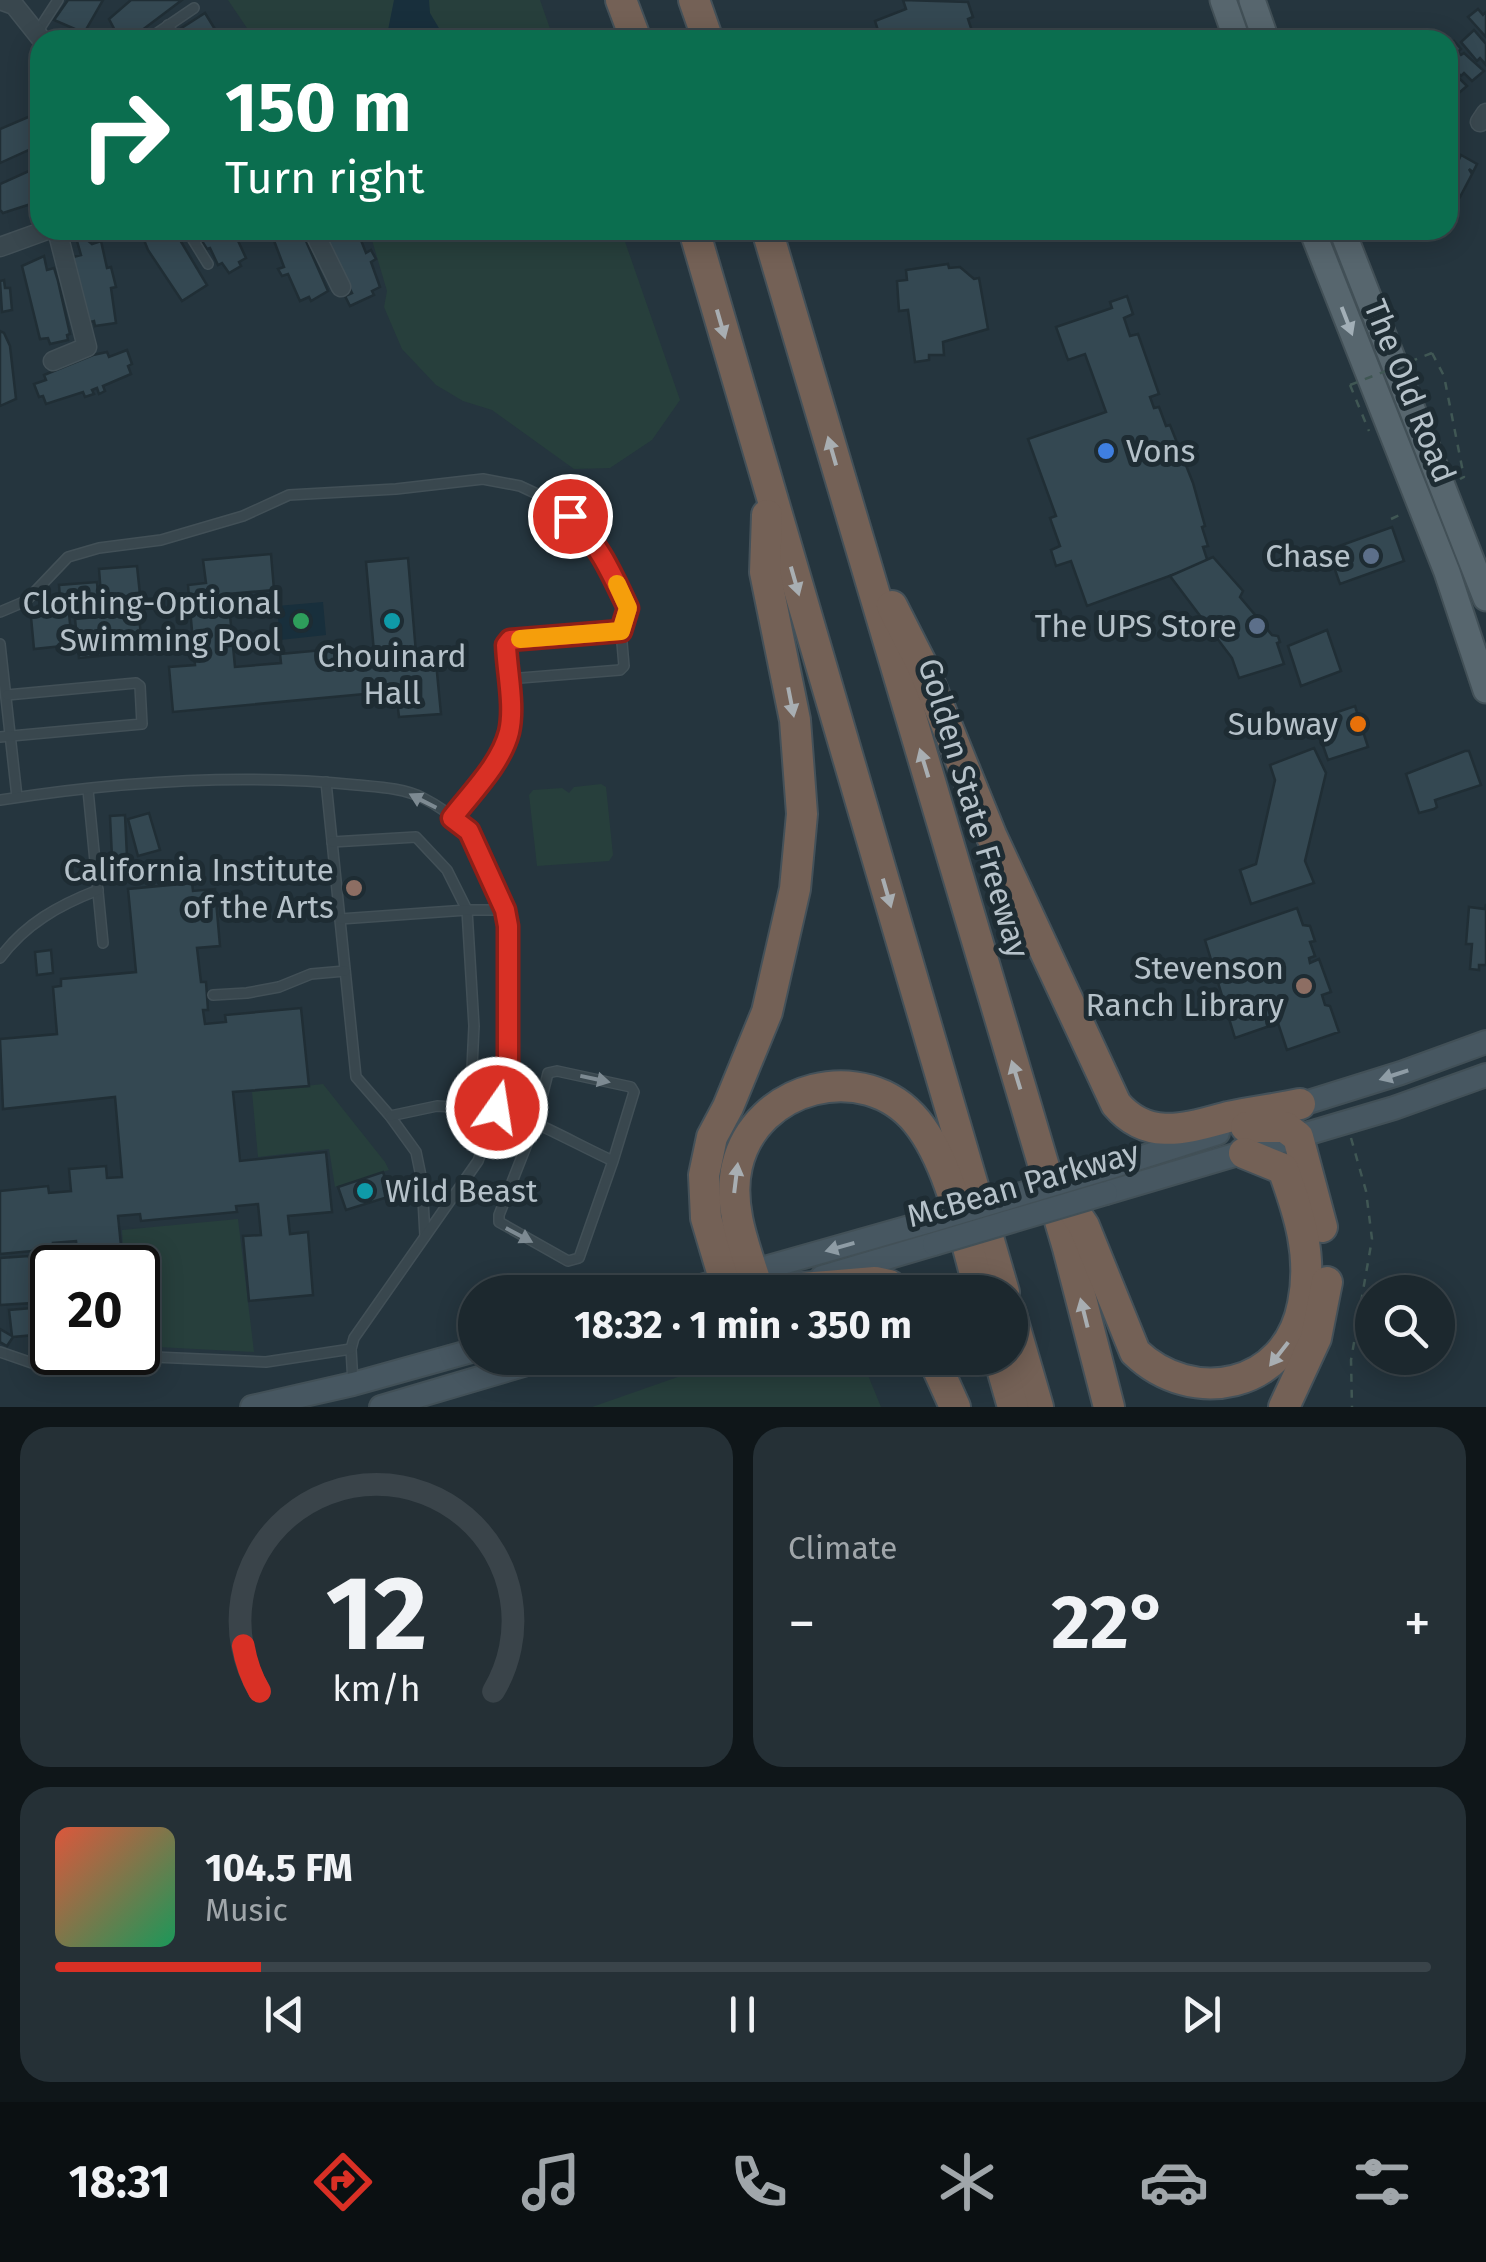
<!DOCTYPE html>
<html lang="en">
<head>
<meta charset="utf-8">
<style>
  :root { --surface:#1c282e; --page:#253036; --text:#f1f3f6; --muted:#a0a6aa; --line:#3a444a; --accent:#d93025 }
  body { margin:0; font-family:"Fira Sans",sans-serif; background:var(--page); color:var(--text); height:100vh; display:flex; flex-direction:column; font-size:38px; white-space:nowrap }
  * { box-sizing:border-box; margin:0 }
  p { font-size:32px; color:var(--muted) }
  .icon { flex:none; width:55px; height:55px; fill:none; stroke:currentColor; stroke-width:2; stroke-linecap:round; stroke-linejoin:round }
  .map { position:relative; height:1407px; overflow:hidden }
  .side { display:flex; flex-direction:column; gap:20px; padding:20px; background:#0f1619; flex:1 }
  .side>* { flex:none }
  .top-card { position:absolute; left:30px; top:30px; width:1428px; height:210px; border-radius:30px; box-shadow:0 5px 25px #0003,0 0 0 2px var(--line); background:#0b6e4f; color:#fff; overflow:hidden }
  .buttons { position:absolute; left:1355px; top:1275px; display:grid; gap:20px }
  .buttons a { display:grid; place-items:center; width:100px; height:100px; border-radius:50%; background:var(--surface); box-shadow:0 5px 25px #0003,0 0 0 2px var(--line); font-size:50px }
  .speed { position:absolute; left:30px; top:1245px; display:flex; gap:20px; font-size:50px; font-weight:700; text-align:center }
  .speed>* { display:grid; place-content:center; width:130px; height:130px; border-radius:50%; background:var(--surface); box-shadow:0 5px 25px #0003,0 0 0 2px var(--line); line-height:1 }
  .speed .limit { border:5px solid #111; border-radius:15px; background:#fff; color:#111 }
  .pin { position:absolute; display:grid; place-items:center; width:85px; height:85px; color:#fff; margin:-42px; border:5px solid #fff; border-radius:50%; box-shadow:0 2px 10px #0007 }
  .me { position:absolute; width:110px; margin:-55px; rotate:13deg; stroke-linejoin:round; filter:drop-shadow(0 0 8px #0008) }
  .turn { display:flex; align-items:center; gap:35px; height:210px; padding:0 30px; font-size:45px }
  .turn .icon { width:130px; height:130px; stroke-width:2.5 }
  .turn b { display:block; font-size:70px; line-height:85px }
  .big { font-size:75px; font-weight:700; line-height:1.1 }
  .side .widget { flex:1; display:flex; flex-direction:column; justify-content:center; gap:15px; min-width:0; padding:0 35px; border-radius:30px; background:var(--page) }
  .side .dial { align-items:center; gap:0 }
  .dial svg { height:260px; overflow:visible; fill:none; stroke:var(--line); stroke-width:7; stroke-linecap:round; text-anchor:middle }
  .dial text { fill:var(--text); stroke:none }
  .song { display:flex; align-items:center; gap:30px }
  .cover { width:120px; height:120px; border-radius:15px; background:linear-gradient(135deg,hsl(10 70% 55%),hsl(150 70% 35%)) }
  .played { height:10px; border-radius:5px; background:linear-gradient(90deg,var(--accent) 15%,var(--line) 15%) }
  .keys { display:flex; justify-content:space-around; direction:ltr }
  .heat { display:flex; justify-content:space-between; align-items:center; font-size:55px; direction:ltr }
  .side .tiles { flex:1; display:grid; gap:20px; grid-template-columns:1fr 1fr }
  .widget:last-child { grid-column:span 2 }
  .trip { position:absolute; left:458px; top:1275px; width:570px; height:100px; border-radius:50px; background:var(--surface); box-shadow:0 5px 25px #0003,0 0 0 2px var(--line); font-weight:700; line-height:100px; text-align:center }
  .menu { display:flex; height:160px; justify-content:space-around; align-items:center; background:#0b1012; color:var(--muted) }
  .menu .icon { width:70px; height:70px }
  .menu .selected { color:var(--accent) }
  .menu b { font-size:45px; color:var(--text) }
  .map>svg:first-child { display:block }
</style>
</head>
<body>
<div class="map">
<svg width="1486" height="1407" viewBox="0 0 1486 1407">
  <rect width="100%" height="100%" fill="#25353e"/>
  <g fill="#273f3c">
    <polygon points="228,0 540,0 554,40 255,40"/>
    <polygon points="369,230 621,230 680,400 652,440 610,468 574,469 492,410 463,401 436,385 402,349 384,307 387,291"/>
    <polygon points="601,784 606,787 613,855 609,861 537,866 529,795 533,790 562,788 569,793 574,787"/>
    <polygon points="323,1084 385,1162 389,1170 335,1187 329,1149 258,1157 252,1092"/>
    <polygon points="238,1219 254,1352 138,1346 138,1268 124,1267 122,1230"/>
    <polygon points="732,1358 861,1358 881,1407 592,1407"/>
  </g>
  <g fill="#182f3c">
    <polygon points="394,0 429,0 430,13 446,40 386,40"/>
    <polygon points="323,602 326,635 280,640 277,606"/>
  </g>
  <g fill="#344852" stroke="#202e35" stroke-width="2.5">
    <polygon points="68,0 103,0 84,33 54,20"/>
    <polygon points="131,0 182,0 129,40 120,40 109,19"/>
    <polygon points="903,0 968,2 973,17 968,19 975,40 881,40 875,21 906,9"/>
    <polygon points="1478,9 1483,15 1486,12 1486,37 1468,17"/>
    <polygon points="205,13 221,39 225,37 227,40 184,40 180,29"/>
    <polygon points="1474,30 1486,44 1486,65 1480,58 1477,61 1461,42"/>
    <polygon points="1454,41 1461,49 1458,52 1461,55 1464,53 1484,71 1472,81 1464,73 1461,76 1448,62 1450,58 1448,46"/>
    <polygon points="1448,67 1467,86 1452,99 1448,93"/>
    <polygon points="40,112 40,145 0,163 0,129 33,115 33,117"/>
    <polygon points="1461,155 1477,164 1473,172 1469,169 1472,174 1460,197 1448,190 1448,183"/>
    <polygon points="40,166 40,206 37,202 3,213 0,210 0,184"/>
    <polygon points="140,230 174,230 207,285 182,301 148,250"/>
    <polygon points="195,230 233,230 246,258 239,262 241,266 229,273 222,263 218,265 210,248 207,249"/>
    <polygon points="285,230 287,233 293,230 302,232 328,291 311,301 309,297 300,301 288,274 282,276 278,269 284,267 273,238"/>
    <polygon points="321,230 357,230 366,253 371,250 376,259 371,262 380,287 372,291 374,295 350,306 345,296 352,293"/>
    <polygon points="86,239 92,244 101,241 107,268 111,267 116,287 111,288 116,323 95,326 94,321 87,323 73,257 81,255 77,241"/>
    <polygon points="44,256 47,270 54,268 58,281 70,334 67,335 68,340 50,344 48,338 40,339 22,266"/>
    <polygon points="948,264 949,268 960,267 974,279 979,278 988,329 943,342 944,355 929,355 929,360 915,362 908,310 899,311 897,281 907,280 906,270"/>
    <polygon points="4,280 5,288 10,288 12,310 2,312 0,281"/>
    <polygon points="1127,296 1133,314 1124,318 1130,336 1138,334 1159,394 1150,397 1154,408 1159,407 1166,426 1170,425 1193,483 1205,526 1202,527 1208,546 1203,547 1208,562 1087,606 1071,561 1056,566 1051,550 1060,546 1050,518 1056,516 1028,439 1106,412 1085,354 1068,360 1056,327 1112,308 1110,302"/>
    <polygon points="0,331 4,333 10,346 16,399 0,406"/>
    <polygon points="127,350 132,364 128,366 131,374 103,386 105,391 99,394 97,388 92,390 94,394 85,397 83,392 46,404 43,396 39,397 34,384 46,380 44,375 93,355 107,352 109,357"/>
    <polygon points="1392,527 1404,561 1340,584 1328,550"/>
    <polygon points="271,554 274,590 228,594 235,667 281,663 280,654 334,649 335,656 374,652 366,562 408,558 416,653 435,652 441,714 399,717 396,691 173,712 169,667 195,665 188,585 206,583 203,560"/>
    <polygon points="1213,557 1243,591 1240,597 1272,635 1278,636 1280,642 1277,643 1284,664 1239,678 1232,658 1170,576"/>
    <polygon points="137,566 141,604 102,608 99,569"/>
    <polygon points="97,582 99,608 61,611 59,585"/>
    <polygon points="69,613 72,645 34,649 31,617"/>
    <polygon points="139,613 142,652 79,658 75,619"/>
    <polygon points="1327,630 1341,671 1301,686 1288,646"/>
    <polygon points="1355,706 1368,747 1328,760 1314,720"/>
    <polygon points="1314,748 1326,773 1305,861 1314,883 1251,904 1240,870 1256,864 1275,780 1270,765"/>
    <polygon points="1465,751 1469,751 1481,785 1435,800 1437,807 1434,809 1419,813 1406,774"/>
    <polygon points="149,813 160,850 138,856 128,819"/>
    <polygon points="125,815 127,857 112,857 110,816"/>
    <polygon points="192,883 193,891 215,889 220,946 197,948 201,982 206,982 208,1010 203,1010 205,1024 226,1022 225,1015 301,1008 309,1086 233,1092 240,1161 326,1152 332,1212 288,1216 290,1234 308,1232 313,1295 249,1301 243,1236 261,1235 258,1204 236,1206 237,1212 141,1221 140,1214 118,1216 122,1256 78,1260 76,1241 53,1243 54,1249 0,1254 0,1191 48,1186 49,1193 71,1191 69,1169 106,1166 107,1178 122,1177 115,1097 3,1109 0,1039 57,1034 53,987 61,986 61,979 136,972 128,889"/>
    <polygon points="1486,904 1486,965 1479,965 1479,970 1470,969 1472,944 1466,944 1469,907 1485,909"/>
    <polygon points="1297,908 1303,925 1310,926 1315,941 1310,942 1315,956 1309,958 1310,963 1319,959 1331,992 1322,995 1325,1005 1330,1006 1339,1032 1287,1050 1278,1023 1235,1038 1205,940"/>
    <polygon points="51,950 53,973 37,975 35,952"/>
    <polygon points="383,1172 391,1196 346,1210 338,1187"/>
    <polygon points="29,1256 33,1303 0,1305 0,1258"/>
    <polygon points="75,1259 76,1268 52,1268 52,1324 47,1325 41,1262"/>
    <polygon points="32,1308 34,1335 13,1337 7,1346 0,1342 0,1329 12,1336 9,1310"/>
  </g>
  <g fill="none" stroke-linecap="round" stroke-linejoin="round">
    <defs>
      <g id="service">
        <polyline points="168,25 177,40"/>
        <polyline points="38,31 58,0"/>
        <polyline points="147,40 194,8"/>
        <polyline points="187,230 208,264"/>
        <polyline points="0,612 26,601 68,557 99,548 161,540 243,516 289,495 396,489 483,479 520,486 554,502 586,531 601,552 627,608 621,631"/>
        <polyline points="0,644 17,797"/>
        <polyline points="0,737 142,724 140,686 136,683 7,695"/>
        <polyline points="326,782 356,1077 390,1116 416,1152 422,1181 425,1236"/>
        <polyline points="88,790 103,943"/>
        <path d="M0 800C115 782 241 773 357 785 378 787 404 788 423 798 437 805 455 818 467 829 479 842 505 907 508 926V1075L478 1161 354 1338 351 1349 353 1383"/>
        <path d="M452 818C471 793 500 764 508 733 516 704 496 667 509 640L621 631 624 666 620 670 507 679"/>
        <polyline points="332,842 416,837 447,870 467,910 474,1026 472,1068 462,1106"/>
        <polyline points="340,919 467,910 505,910"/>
        <path d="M0 958C25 924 59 905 98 890"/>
        <polyline points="213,995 247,993 279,987 311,974 345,971"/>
        <path d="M497 1108C537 1121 574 1143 613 1161L634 1092 631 1087 557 1071 548 1073 536 1121 499 1215V1222L568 1261 579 1258 613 1161"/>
        <polyline points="390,1116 437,1106 496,1110"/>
        <polyline points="0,1352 35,1364 109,1355 266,1362 351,1349"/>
      </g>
      <g id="minor">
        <polyline points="0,0 14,5 42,40"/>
        <polyline points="1480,122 1486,113"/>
        <polyline points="313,230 341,287"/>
        <polyline points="0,247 47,230"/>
        <polyline points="53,361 87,347 57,230"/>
      </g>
      <g id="secondary">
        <polyline points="1286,1109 1401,1073 1486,1042"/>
        <polyline points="1102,1170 1218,1133"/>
        <polyline points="1106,1193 1394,1108 1486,1075"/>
        <polyline points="822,1277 934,1244"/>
        <polyline points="680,1292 927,1222"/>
        <polyline points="252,1407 353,1384 475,1350"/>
        <polyline points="381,1407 547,1358"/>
      </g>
      <g id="primary">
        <polyline points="1223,0 1237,40"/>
        <polyline points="1252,0 1266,40"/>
        <polyline points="1312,230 1447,572 1486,690"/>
        <polyline points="1342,230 1486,598"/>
      </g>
      <g id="motorway">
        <polyline points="621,0 636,40"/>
        <polyline points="694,0 708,40"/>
        <polyline points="694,230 1004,1292"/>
        <polyline points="767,230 1068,1248 1109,1407"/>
        <path d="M892 606 923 667 991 835 1116 1104C1148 1142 1187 1128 1228 1117 1251 1112 1276 1109 1300 1104"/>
        <polyline points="1246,1127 1285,1127 1298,1137 1322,1227"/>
        <path d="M1061 1192 1084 1226 1135 1352C1192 1407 1287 1389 1303 1304 1313 1256 1299 1213 1283 1169L1244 1153"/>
        <polyline points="778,1290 875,1282 889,1285 898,1292"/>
        <polyline points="728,1292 706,1218 704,1175 712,1137 728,1107 767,1012 795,889 802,814 795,720 765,572 767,515"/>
        <path d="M759 1292C747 1253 727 1208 737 1166 755 1086 864 1057 917 1122 951 1164 965 1240 980 1292"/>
        <polyline points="1010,1311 1038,1407"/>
        <polyline points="933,1358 955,1407"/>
        <polyline points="999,1358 1013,1407"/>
        <polyline points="1284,1407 1316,1338 1327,1282"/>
      </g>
    </defs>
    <use href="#service" stroke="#425057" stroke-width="12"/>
    <use href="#minor" stroke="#425057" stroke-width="21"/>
    <use href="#secondary" stroke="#425057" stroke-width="26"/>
    <use href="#primary" stroke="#425057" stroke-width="29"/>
    <use href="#motorway" stroke="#445159" stroke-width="34"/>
    <g stroke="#405754" stroke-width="2.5" stroke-dasharray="8 8" stroke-linecap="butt">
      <polyline points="1432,353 1444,376 1464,477 1460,479"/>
      <polyline points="1350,385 1369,431"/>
      <polyline points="1391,519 1402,514"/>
      <polyline points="1351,1138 1366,1191 1372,1239 1351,1360 1352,1407"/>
    </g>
    <use href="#service" stroke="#39474e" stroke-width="9"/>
    <use href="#minor" stroke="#39474e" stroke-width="18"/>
    <use href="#secondary" stroke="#475761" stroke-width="22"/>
    <use href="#primary" stroke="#57666e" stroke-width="25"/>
    <use href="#motorway" stroke="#746156" stroke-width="30"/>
    <defs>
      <g id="secondary-bridge">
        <polyline points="927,1222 1102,1170"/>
        <polyline points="934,1244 1106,1193"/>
      </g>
    </defs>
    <use href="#secondary-bridge" stroke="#425057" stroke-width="26" stroke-linecap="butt"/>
    <polyline stroke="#405754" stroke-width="2.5" stroke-dasharray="8 8" stroke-linecap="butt" points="1350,385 1432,353"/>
    <use href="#secondary-bridge" stroke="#475761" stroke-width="22"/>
  </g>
  <defs><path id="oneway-solid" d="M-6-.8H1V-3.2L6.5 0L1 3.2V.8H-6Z" transform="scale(2.5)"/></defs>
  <use fill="#a2afb7" href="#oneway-solid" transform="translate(1347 321) rotate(69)"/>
  <g fill="#a8aeb2">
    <use href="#oneway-solid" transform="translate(721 324) rotate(74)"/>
    <use href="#oneway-solid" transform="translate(832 451) rotate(-106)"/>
    <use href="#oneway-solid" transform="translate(795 581) rotate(74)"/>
    <use href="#oneway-solid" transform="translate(791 702) rotate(79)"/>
    <use href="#oneway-solid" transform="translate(924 763) rotate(-107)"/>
    <use href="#oneway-solid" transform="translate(887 893) rotate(74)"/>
    <use href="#oneway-solid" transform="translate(1016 1075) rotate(-107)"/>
    <use href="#oneway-solid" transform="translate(736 1178) rotate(-83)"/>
    <use href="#oneway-solid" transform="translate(1084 1313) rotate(-104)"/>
    <use href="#oneway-solid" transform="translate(1279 1354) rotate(128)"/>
  </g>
  <g fill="#7d8a92">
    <use href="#oneway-solid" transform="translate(423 801) rotate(-153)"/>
    <use href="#oneway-solid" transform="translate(595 1079) rotate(12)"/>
    <use href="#oneway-solid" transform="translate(519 1235) rotate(28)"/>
  </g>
  <g fill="#8e9ca5">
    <use href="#oneway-solid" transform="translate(1394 1075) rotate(162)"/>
    <use href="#oneway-solid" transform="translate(840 1247) rotate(164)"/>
  </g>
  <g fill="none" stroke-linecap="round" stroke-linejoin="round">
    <defs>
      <path id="route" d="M497 1108 508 1075V926L505 910 469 831 452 818C471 793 501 764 509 732 515 706 507 672 506 645L510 640 621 631 628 608C612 574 598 542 570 516"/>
    </defs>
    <use href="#route" stroke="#8d1f18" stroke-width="25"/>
    <use href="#route" stroke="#d93025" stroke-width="18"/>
    <polyline stroke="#f59e0b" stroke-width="18" points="520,639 621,631 628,608 617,584"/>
  </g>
  <circle fill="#3f7fe0" stroke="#1e2c33" stroke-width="4" cx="1106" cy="451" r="10"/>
  <g fill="#5c6f8a" stroke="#1e2c33" stroke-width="4">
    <circle cx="1371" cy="556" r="10"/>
    <circle cx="1257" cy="626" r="10"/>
  </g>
  <circle fill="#2e9e5b" stroke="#1e2c33" stroke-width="4" cx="301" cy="621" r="10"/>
  <g fill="#0f9aa8" stroke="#1e2c33" stroke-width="4">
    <circle cx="392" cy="621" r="10"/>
    <circle cx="365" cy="1191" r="10"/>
  </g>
  <circle fill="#e8710a" stroke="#1e2c33" stroke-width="4" cx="1358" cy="724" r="10"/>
  <g fill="#8d6e63" stroke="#1e2c33" stroke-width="4">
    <circle cx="354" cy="888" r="10"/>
    <circle cx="1304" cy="986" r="10"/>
  </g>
  <g text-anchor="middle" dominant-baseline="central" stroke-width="10" stroke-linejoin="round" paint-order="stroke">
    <g font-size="32" fill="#b5c1c9" stroke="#1e2c33">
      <text transform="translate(1410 391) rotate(68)">The Old Road</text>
      <text transform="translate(974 808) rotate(73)">Golden State Freeway</text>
      <text transform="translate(1023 1184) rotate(-16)">McBean Parkway</text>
    </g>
    <g font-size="32" fill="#b5c1c9" stroke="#1e2c33" text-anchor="end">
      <text x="1126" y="451" text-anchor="start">Vons</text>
      <text x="1351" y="556">Chase</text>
      <text x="281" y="603">Clothing-Optional<tspan x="281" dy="37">Swimming Pool</tspan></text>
      <text x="1237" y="626">The UPS Store</text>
      <text x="392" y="656" text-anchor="middle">Chouinard<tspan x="392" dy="37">Hall</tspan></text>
      <text x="1338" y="724">Subway</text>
      <text x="334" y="870">California Institute<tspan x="334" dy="37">of the Arts</tspan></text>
      <text x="1284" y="968">Stevenson<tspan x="1284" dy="37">Ranch Library</tspan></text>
      <text x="385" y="1191" text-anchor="start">Wild Beast</text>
    </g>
  </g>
</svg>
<div class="buttons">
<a><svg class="icon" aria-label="search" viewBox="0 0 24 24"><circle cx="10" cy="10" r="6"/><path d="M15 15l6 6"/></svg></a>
</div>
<div class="speed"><div class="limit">20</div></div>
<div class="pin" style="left:570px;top:516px;background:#d93025"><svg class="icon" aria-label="arrive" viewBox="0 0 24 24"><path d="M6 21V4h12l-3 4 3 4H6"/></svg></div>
<svg class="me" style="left:497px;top:1108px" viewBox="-20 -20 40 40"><circle r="17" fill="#d93025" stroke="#fff" stroke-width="3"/><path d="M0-11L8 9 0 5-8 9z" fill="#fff"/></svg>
<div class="trip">18:32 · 1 min · 350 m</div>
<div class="top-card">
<div class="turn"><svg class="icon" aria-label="right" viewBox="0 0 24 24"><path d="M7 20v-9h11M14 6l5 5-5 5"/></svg><div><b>150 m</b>Turn right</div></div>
</div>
</div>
<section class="side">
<div class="tiles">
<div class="widget dial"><svg viewBox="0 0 100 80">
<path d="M14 69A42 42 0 1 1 86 69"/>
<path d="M14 69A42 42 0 0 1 9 55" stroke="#d93025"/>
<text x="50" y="56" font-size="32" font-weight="700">12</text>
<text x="50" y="72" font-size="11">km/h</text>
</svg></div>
<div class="widget"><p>Climate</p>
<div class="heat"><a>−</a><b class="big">22°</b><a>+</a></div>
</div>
<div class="widget">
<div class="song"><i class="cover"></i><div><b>104.5 FM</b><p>Music</p></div></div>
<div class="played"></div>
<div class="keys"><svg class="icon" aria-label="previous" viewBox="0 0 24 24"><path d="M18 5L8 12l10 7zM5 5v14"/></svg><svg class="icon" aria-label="pause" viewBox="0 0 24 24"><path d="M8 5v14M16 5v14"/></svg><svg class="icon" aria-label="next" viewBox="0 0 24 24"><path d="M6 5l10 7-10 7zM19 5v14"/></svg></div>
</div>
</div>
</section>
<nav class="menu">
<b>18:31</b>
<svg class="icon selected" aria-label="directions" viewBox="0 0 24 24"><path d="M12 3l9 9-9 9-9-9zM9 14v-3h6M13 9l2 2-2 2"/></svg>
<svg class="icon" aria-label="music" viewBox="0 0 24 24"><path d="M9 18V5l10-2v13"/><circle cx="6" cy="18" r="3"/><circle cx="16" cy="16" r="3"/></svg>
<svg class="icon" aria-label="phone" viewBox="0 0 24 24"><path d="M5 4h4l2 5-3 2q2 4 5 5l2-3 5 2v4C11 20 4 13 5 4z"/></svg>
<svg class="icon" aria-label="climate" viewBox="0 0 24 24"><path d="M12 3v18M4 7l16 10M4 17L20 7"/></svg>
<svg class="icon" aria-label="car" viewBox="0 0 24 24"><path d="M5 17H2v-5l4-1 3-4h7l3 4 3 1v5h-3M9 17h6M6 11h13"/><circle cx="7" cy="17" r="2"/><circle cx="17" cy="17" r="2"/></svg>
<svg class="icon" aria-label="filters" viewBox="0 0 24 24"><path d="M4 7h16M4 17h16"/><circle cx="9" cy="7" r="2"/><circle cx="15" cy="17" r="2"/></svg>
</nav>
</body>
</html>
